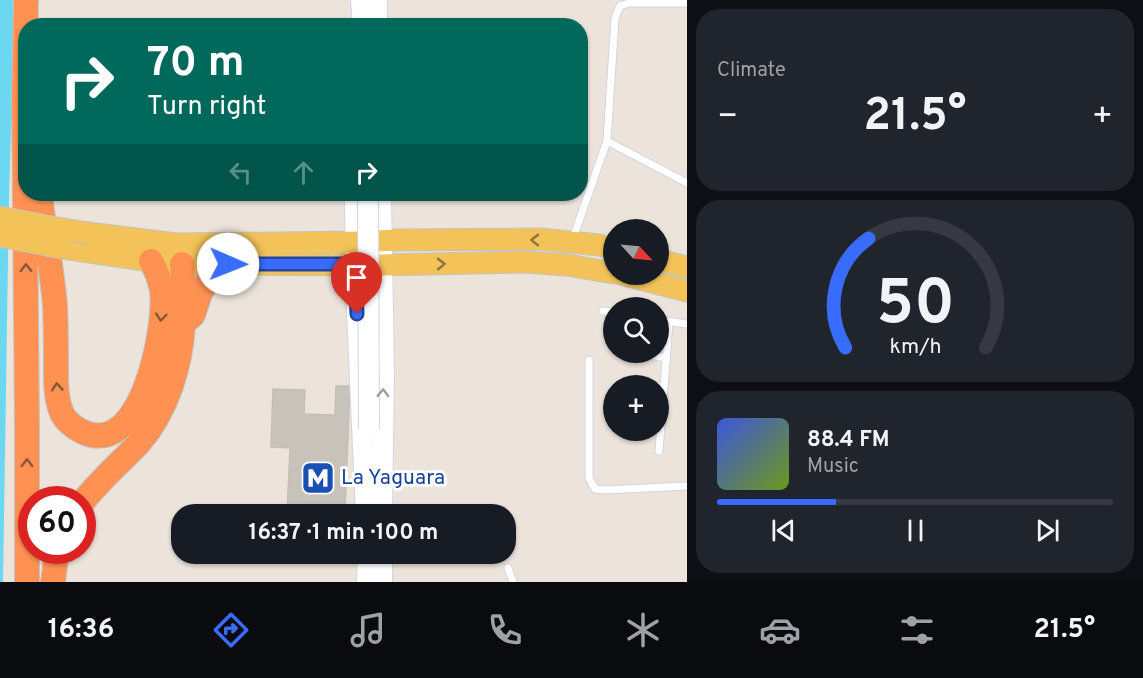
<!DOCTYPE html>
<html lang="en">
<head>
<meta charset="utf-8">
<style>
  :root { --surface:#171b24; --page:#20242c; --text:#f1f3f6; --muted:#9ea1a6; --line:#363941; --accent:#386cfd }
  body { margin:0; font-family:Overpass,sans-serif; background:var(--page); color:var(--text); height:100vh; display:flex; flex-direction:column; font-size:22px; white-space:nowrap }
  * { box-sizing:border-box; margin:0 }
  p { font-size:20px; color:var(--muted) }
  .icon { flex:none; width:33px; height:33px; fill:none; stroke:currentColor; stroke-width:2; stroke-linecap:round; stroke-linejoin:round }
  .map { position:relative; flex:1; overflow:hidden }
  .details { display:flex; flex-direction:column; gap:9px; padding:9px; background:#0d0f14; width:456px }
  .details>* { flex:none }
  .hud { position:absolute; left:18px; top:18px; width:570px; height:183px; border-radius:24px; box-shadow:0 2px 4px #0004; background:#00695c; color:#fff; overflow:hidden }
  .needle { width:39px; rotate:116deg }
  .controls { position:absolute; left:603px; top:219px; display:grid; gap:12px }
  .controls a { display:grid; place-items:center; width:66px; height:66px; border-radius:50%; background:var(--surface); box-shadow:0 2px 4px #0004; font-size:30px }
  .speed { position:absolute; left:18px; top:486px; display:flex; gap:12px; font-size:30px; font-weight:700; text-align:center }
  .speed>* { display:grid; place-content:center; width:78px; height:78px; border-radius:50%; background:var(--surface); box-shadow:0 2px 4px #0004; line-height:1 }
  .speed .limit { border:9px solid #d22; background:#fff; color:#111 }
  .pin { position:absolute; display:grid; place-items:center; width:51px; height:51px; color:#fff; margin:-62px -26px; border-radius:50% 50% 50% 0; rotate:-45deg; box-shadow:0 0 6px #0007 }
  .pin .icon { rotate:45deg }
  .me { position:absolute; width:66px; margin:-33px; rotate:91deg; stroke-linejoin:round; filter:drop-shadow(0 0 4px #0008) }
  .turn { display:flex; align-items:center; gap:21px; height:126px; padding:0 30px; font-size:27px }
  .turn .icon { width:78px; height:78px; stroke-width:2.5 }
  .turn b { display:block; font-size:42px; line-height:51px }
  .lanes { display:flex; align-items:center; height:57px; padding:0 30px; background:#0003; justify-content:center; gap:30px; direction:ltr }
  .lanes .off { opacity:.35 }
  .big { font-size:45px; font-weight:700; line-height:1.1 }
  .details .card { flex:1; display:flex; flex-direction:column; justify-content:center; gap:9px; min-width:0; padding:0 21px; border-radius:24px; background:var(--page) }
  .details .dial { align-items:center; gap:0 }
  .dial svg { height:156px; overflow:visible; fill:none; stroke:var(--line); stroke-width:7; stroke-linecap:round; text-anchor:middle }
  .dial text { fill:var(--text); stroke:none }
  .song { display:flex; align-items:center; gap:18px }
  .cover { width:72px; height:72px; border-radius:9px; background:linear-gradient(135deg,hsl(230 70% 55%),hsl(80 70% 35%)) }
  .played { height:6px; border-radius:3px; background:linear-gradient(90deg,var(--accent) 30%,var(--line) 30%) }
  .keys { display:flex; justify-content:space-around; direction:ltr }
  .heat { display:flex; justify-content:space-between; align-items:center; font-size:33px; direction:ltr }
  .trip { position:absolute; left:171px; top:504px; width:345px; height:60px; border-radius:24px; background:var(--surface); box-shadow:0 2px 4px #0004; font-weight:700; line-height:60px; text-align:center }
  .tabs { display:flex; height:96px; justify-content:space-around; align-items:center; background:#090b0e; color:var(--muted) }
  .tabs .icon { width:42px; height:42px }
  .tabs .active { color:var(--accent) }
  .tabs b { font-size:27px; color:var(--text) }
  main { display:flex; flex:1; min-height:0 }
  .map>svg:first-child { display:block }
</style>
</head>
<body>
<main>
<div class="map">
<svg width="687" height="582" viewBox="0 0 687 582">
  <rect width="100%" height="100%" fill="#ece4db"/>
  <polygon fill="#6cd7f0" points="0,0 15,0 9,195 3,582 0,582"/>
  <polygon fill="#c7c2ba" stroke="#c7bfb5" stroke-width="1.5" points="336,386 350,386 345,510 330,509 330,504 301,503 301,514 287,513 290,448 271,447 273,389 305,390 304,414 335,415"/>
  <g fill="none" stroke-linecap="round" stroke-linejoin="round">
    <defs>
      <g id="service">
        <polyline points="607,141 687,183"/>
        <polyline points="573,238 607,141 615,18 620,6 629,3 687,3"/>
        <polyline points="603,311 614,312"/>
        <polyline points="658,320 687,324"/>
        <polyline points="632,352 666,358"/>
        <polyline points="589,360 589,478 595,489 605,490 687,486"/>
        <polyline points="631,384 658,386"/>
        <polyline points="659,451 669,322"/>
        <polyline points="508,568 513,582"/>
      </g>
      <g id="secondary">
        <polyline points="361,0 363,26"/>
        <polyline points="377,0 377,26"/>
        <polyline points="355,194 356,291 366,514"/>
        <polyline points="381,194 384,374 382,514"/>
        <polyline points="367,582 368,554"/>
        <polyline points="382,582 382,554"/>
      </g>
      <g id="primary">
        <polyline points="88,233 176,244 355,242 398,240 539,239 599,245 614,249"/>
        <polyline points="63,248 151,261 182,264 382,265 526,262 567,265 614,273"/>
        <polyline points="658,260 687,267"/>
        <polyline points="621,274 687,291"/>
      </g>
      <g id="motorway">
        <polyline points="26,0 24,99 27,426 27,582"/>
        <path d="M40 194C44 231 52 268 55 306 56 327 56 349 56 370 56 384 56 398 61 411 64 420 74 428 83 432 142 459 166 328 162 291 160 280 156 270 151 261"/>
        <polyline points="185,322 193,315 201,291 210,279 228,265"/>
        <path d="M82 503C99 481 120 463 139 443 167 411 181 365 183 324 185 304 183 284 182 264"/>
        <polyline points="53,582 57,550"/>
      </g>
    </defs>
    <use href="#service" stroke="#d1d5e3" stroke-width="9"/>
    <use href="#secondary" stroke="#d1d5e3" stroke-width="22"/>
    <use href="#primary" stroke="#c3c3c3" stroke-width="23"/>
    <use href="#motorway" stroke="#c3c3c3" stroke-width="26"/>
    <use href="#service" stroke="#fff" stroke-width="7"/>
    <use href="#secondary" stroke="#fff" stroke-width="20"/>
    <use href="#primary" stroke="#f3c35a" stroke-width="21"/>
    <use href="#motorway" stroke="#ff9153" stroke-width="24"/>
    <defs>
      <polyline id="secondary-bridge" points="368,194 369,429"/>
      <g id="primary-bridge">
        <polyline points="0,217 51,227 88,233"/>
        <polyline points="0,236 63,248"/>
      </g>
    </defs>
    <use href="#secondary-bridge" stroke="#d1d5e3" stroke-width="22" stroke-linecap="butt"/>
    <use href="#primary-bridge" stroke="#c3c3c3" stroke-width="23" stroke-linecap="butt"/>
    <use href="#secondary-bridge" stroke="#fff" stroke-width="20"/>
    <use href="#primary-bridge" stroke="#f3c35a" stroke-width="21"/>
  </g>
  <defs><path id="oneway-chevron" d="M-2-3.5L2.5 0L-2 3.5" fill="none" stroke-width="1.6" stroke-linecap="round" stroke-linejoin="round" transform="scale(1.5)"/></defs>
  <g stroke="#8e7642">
    <use href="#oneway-chevron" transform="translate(535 240) rotate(-179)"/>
    <use href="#oneway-chevron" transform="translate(441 264) rotate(-1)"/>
  </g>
  <g stroke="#8a583c">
    <use href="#oneway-chevron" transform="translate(26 268) rotate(-91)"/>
    <use href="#oneway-chevron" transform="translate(161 317) rotate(96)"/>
    <use href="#oneway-chevron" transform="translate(57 387) rotate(-94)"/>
    <use href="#oneway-chevron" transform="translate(27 463) rotate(-90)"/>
  </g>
  <use stroke="#9f9f9f" href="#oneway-chevron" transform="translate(383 393) rotate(-89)"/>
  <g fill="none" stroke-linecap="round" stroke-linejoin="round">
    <defs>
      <polyline id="route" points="228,264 355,264 357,314"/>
    </defs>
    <use href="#route" stroke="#2446a4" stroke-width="15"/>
    <use href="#route" stroke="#386cfd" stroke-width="10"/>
  </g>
  <defs>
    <symbol id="metro-square" viewBox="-11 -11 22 22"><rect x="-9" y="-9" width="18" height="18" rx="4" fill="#1a4fb4" stroke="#fff"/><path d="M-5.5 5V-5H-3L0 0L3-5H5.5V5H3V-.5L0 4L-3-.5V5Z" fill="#fff"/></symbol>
  </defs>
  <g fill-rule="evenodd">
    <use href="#metro-square" x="299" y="459" width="38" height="38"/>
  </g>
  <g text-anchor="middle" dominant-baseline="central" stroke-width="6" stroke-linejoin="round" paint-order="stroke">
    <g font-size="21" fill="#164399" stroke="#fff" text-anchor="start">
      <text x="341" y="478">La Yaguara</text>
    </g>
  </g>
</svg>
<div class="controls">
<a><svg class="needle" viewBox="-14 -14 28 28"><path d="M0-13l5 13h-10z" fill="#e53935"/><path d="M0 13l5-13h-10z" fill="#9ea1a6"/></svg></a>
<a><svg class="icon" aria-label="search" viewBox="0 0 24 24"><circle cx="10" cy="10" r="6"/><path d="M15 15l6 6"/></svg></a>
<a>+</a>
</div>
<div class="speed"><div class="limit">60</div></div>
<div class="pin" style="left:357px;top:314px;background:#d93025"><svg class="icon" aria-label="arrive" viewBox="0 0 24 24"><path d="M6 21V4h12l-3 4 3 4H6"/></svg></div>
<svg class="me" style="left:228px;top:264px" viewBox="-20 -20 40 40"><circle r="19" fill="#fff"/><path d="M0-13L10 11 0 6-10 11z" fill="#386cfd"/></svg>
<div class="trip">16:37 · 1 min · 100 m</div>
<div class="hud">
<div class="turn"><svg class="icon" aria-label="right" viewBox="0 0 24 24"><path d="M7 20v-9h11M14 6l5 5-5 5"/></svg><div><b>70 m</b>Turn right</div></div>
<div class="lanes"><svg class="icon off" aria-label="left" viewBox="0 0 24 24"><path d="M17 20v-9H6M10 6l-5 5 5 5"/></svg><svg class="icon off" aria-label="ahead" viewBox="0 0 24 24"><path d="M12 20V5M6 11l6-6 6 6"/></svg><svg class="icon" aria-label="right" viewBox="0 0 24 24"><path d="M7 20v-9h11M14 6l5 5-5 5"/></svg></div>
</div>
</div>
<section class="details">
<div class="card"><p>Climate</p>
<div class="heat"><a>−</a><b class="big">21.5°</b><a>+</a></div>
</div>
<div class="card dial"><svg viewBox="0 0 100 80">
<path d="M14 69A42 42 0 1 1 86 69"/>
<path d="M14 69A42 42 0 0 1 26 13" stroke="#386cfd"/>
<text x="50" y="56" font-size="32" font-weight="700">50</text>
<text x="50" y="72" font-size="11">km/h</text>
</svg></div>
<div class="card">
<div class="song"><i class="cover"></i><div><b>88.4 FM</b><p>Music</p></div></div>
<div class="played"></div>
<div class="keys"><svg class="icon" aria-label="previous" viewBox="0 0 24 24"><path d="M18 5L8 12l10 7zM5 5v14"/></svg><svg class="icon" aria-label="pause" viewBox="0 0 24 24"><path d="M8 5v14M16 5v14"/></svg><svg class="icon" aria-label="next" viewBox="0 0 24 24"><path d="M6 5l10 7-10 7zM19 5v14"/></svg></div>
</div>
</section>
</main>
<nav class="tabs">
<b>16:36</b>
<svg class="icon active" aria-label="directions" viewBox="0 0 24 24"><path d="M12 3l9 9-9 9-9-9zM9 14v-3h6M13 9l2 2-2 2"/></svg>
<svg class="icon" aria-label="music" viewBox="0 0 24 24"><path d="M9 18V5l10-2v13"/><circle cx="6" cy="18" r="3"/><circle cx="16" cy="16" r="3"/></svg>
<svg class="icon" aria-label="phone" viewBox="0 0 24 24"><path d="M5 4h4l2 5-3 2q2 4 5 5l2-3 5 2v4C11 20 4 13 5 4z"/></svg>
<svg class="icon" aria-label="climate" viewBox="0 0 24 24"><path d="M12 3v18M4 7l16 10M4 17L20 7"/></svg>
<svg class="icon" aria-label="car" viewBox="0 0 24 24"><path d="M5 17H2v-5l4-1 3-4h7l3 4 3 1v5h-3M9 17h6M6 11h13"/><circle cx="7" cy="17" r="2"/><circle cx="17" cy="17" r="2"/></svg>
<svg class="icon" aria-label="filters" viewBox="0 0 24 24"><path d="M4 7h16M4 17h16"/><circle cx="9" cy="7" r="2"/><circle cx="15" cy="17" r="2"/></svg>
<b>21.5°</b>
</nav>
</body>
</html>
